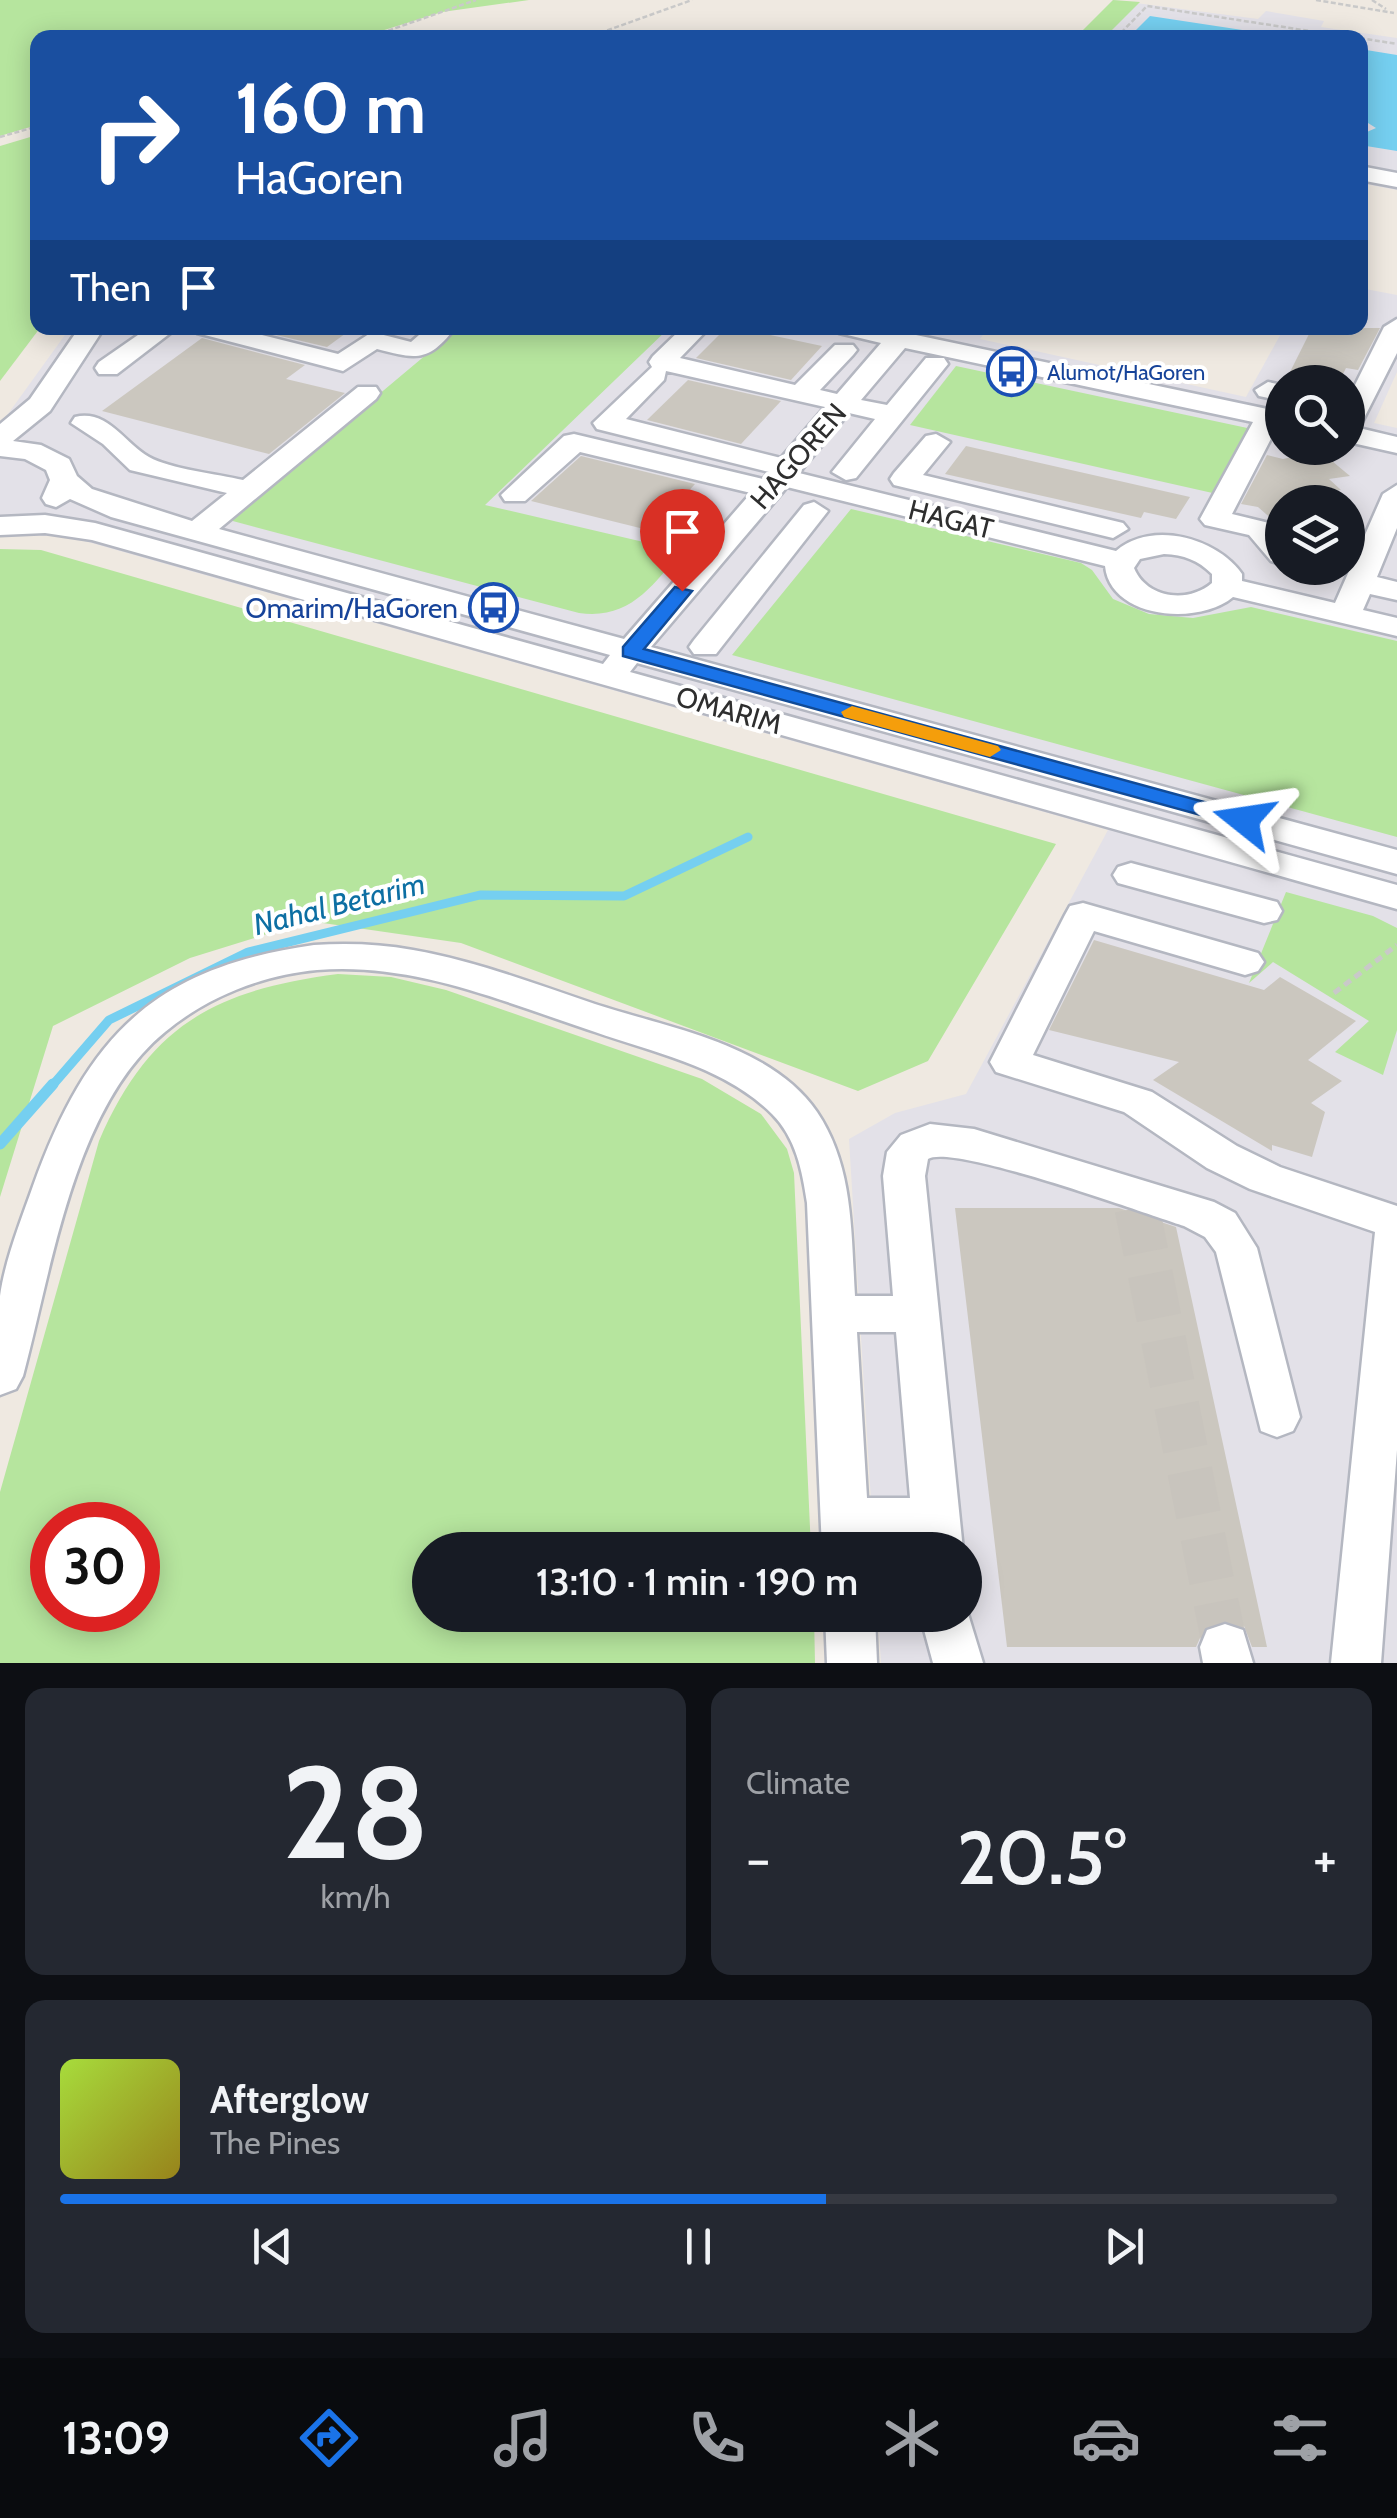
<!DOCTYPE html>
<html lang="en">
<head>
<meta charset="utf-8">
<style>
  :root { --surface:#171b24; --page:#242831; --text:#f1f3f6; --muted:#9ea1a6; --line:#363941; --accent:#1a73e8 }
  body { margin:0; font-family:Cabin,sans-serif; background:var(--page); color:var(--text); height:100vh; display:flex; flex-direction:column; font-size:38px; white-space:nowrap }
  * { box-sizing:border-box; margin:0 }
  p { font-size:32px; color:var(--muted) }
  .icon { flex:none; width:55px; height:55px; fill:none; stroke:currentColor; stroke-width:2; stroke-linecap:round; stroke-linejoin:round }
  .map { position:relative; height:1663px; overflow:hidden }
  .drawer { display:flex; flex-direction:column; gap:25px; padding:25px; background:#0d0f14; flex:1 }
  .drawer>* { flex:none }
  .guide { position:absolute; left:30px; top:30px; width:1338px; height:305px; border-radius:20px; box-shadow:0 5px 25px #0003; background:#1a4fa0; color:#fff; overflow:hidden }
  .tools { position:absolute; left:1265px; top:365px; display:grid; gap:20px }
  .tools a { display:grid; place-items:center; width:100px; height:100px; border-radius:50%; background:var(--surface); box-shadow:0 5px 25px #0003; font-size:50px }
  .speed { position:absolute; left:30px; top:1502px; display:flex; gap:20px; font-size:50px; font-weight:700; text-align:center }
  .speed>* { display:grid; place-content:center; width:130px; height:130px; border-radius:50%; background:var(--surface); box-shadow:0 5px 25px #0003; line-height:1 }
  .speed .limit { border:15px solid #d22; background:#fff; color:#111 }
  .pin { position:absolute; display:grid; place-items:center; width:85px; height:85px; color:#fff; margin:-102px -42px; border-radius:50% 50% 50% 0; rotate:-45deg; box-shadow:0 0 10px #0007 }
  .pin .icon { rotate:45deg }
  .me { position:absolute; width:110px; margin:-55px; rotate:285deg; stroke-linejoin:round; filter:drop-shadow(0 0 8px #0008) }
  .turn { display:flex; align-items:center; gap:35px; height:210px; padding:0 40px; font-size:45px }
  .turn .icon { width:130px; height:130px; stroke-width:2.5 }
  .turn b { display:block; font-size:70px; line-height:85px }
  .then { display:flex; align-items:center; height:95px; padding:0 40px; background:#0003; gap:20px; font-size:38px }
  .big { font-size:75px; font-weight:600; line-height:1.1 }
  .drawer .widget { flex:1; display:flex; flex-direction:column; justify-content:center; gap:15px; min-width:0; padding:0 35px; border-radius:20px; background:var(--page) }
  .drawer .dial { align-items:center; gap:0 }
  .dial b { font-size:130px; line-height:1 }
  .song { display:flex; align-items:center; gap:30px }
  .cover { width:120px; height:120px; border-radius:15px; background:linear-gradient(135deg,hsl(80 70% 55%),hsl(50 70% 35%)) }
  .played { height:10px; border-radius:5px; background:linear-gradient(90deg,var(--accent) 60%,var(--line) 60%) }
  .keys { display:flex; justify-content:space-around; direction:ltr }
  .heat { display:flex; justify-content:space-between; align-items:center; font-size:55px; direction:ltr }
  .drawer .tiles { flex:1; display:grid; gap:25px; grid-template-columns:1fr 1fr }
  .widget:last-child { grid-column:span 2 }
  .trip { position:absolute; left:412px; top:1532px; width:570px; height:100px; border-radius:50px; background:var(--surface); box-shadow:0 5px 25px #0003; font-weight:600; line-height:100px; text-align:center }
  .dock { display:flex; height:160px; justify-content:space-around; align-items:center; background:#090b0e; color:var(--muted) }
  .dock .icon { width:70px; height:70px }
  .dock .current { color:var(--accent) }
  .dock b { font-size:45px; color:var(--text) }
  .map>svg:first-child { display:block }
</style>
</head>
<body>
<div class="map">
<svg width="1397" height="1663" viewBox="0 0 1397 1663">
  <rect width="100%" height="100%" fill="#efe9e1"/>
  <g fill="#e3e1e8" fill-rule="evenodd">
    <polygon points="1113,0 1258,19 1266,11 1324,21 1321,27 1397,38 1397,190 1360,183 1360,38 1076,38"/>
    <path d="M1360 288 1397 295V372L1374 423 1397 428V1663H881L878 1615H965V1550H874L849 1139 895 1113 966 1094 1108 830 67 536 0 535V425L70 328H988L980 339 1246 397 1284 328H1360ZM1282 382H1348V448H1282ZM1282 502H1348V568H1282Z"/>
  </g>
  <g fill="#b6e59e" fill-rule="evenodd">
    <polygon points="0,0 529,0 442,12 362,37 38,38 37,125 0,136"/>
    <polygon points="1113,0 1140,2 1105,37 1076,37"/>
    <polygon points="37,135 40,328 0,381 0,146"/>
    <path d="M458 328H669L485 505 682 551C652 586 630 620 579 613L229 520Z"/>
    <polygon points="956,366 1252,429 1217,494 910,425"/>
    <polygon points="851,509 1081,563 1092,570 1113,599 1149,614 1193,618 1251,607 1397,641 1397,837 732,655"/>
    <polygon points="0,549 41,550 1056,844 928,1061 858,1091 461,943 309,921 190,958 53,1026 0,1197"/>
    <polygon points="1286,892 1373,916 1397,928 1397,1030 1383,1075 1335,1052 1369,1021 1273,962 1249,983"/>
    <path d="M338 974 391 977 446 990 702 1079 761 1114 787 1149 794 1173 811 1550H430V1615H814L815 1663H0V1492L99 1141C149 1025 215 990 338 974ZM52 1525H138V1610H52Z"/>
  </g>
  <g fill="#75cff0">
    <polygon points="1150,16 1288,37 1129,37"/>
    <polygon points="1360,49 1397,55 1397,151 1360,145 1360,135 1376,128 1360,118"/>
  </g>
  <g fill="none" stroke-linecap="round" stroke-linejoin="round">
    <polyline stroke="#75cff0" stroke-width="9" points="51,1087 109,1020 248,952 480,895 624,896 748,837"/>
    <polyline stroke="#75cff0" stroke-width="11" points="0,1144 53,1084"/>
  </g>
  <g fill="#cbc7bf">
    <polygon points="247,328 353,328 327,347"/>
    <polygon points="726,328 738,328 822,346 791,380 696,358"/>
    <polygon points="1312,328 1380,328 1358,370 1346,368 1339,382 1285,382"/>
    <polygon points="202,338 305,365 286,379 345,393 269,454 102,411"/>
    <polygon points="688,380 781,401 741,444 647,420"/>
    <polygon points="966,446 1190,497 1176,519 1144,512 1141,518 945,474"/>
    <polygon points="1320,451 1350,476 1329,479 1341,490 1322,493 1333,502 1282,502 1282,528 1258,507 1241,504 1267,455 1283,459"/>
    <polygon points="581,456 695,484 652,531 531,501"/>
    <polygon points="1094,940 1264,990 1280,977 1356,1021 1308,1060 1342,1081 1311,1103 1325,1112 1312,1157 1272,1145 1272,1151 1153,1080 1179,1062 1049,1030"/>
    <polygon points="955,1208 1119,1208 1176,1227 1267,1647 1252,1647 1244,1626 1224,1620 1204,1629 1196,1647 1007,1647"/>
  </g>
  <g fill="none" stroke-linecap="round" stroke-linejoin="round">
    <polyline stroke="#c8c4bd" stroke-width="45" stroke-dasharray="45 22" stroke-linecap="butt" points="1137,1208 1225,1647"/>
    <defs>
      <g id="minor">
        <polygon points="1360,166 1397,173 1397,187 1360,180"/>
        <polygon points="1397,319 1397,353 1359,428 1397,437 1397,453 1348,442 1348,399 1384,327"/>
        <path d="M79 328H104L50 411 13 441 41 445 69 459 77 476 92 489 192 521 227 493 130 470 103 444 71 423 75 417C108 409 125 444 149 457 170 469 218 474 243 480L358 387H376L380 393 376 399 219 529 624 639 751 493 580 452 525 501H505L501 495 564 436 574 434 763 479 769 472 597 429 593 423 652 367 649 362 653 356 682 328H709L680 358 795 385 835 345H853L857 350 853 355 820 390 837 394 881 343 839 333 836 328H920L916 335 1282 412V428L1277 427 1232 514 1269 523 1282 538V564L1271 561 1249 535 1205 525 1200 519 1253 422 905 348 861 400 887 405 926 358H944L948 364 856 478 846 480 832 472 875 419 849 413 799 473 1116 551C1152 520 1217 538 1242 574V581L1335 603 1383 494 1397 485V528L1377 577 1397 582V600L1370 594 1363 610 1397 618V636L1233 597C1199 626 1110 619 1105 566L787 487 651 647 1397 850V874L637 663 630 672 1397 885V909L92 540 45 533 0 535V517L45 515 95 523 603 664 610 655 111 517 70 499 56 507 46 504 42 498 50 480 46 470 25 459 0 456V424L30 399ZM666 371 825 407 781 458 626 419 664 380ZM1164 554C1184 555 1198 560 1212 574V583C1188 604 1146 598 1134 568L1140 559Z"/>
        <polygon points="148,328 177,328 117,374 99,374 95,368 99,362"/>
        <path d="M193 328H234L338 354 372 332 411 342 427 328H455C428 363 416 359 377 349L343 371 197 333Z"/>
        <polygon points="1268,382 1282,385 1282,401 1259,396 1255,390"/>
        <polygon points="936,434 950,442 923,475 1123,523 1128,529 1113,538 894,485 890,479 894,473 926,436"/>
        <polygon points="814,502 828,511 716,654 694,654 689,647 694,640 804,505"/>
        <polygon points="1131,863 1277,902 1282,911 1277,920 1264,923 1118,883 1113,875 1118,867"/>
        <polygon points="1083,903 1258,953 1264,962 1258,971 1245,975 1094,931 1033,1055 1152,1092 1237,1146 1280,1167 1397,1206 1397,1450 1381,1663 1331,1663 1375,1232 1250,1189 1207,1168 1124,1112 996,1072 990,1062 1065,915 1070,906"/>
        <path d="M314 945C348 943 380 944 413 950 476 961 535 984 595 1004 668 1028 771 1044 817 1112 854 1167 851 1233 855 1296H893L883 1176 887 1152 901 1135 930 1124 974 1129 1214 1202 1235 1213 1257 1248 1300 1417 1293 1431 1277 1437 1261 1431 1216 1252 1205 1237 1184 1226C1146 1214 952 1143 928 1159L925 1176 963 1550H915L914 1540 870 1541V1550H822L807 1203C802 1170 796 1138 772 1114 725 1067 655 1053 595 1032 504 1002 414 962 317 970 262 975 207 997 165 1032 74 1106 52 1268 23 1376L16 1389 0 1395C0 1363 0 1327 0 1296 5 1260 21 1220 33 1186 87 1036 153 968 314 945ZM857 1332H896L910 1498H867Z"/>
        <polygon points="965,1604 983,1663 933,1663 920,1615 965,1615"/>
        <polygon points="825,1615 875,1615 877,1663 827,1663"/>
        <polygon points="1225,1624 1243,1630 1253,1663 1203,1663 1200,1647 1207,1630"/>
      </g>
    </defs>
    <use href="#minor" stroke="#b4b7c1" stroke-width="5"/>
    <g stroke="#c9c9c9" stroke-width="2.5" stroke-dasharray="5 2.5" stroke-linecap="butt">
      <polyline points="1316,0 1394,13"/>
      <polyline points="1372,0 1386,9"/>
      <polyline points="367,38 476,0"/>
      <polyline points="586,38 692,0"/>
      <polyline points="1116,38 1147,6 1355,38"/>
      <polyline points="1360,38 1397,44"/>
      <polyline points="0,137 38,126"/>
    </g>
    <polyline stroke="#c9c9c9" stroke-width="5" stroke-dasharray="8 5" stroke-linecap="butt" points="1334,993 1397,945"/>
    <use href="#minor" fill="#fff" fill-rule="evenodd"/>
  </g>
  <polygon fill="#1a73e8" stroke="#114b97" stroke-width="2.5" points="675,587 692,591 644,649 1252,815 1255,820 1244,827 623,656 623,647"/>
  <polygon fill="#f59e0b" points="852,706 998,746 1001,750 990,757 844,717 841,712"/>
  <defs>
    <symbol id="bus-ring" viewBox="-11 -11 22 22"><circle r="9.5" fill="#fff" stroke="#1a4fb4" stroke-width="1.5"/><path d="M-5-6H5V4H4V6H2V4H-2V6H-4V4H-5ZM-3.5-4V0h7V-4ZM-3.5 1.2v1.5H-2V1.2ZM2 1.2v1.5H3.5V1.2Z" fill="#1a4fb4"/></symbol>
  </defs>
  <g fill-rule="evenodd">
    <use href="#bus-ring" x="984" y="344" width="55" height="55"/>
    <use href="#bus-ring" x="466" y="580" width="55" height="55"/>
  </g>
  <g text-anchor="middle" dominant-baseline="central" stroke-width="8" stroke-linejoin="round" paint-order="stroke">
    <g font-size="22" fill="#164399" stroke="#fff" text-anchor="start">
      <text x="1047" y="372">Alumot/HaGoren</text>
    </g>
    <g font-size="28" fill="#2e2e2e" stroke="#fff">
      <text transform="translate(798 456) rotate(-49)">HAGOREN</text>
      <text transform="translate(951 519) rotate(14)">HAGAT</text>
      <text transform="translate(729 710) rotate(16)">OMARIM</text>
    </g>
    <g font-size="28" fill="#164399" stroke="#fff" text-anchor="end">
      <text x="458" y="608">Omarim/HaGoren</text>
    </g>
    <g font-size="30" font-style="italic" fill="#0d6fa3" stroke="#fff">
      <text transform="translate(339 904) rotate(-14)">Nahal Betarim</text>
    </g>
  </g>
</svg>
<div class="tools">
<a><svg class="icon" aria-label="search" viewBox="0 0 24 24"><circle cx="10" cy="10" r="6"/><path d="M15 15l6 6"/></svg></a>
<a><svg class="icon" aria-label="layers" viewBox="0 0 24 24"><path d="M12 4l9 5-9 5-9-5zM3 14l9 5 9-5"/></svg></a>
</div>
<div class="speed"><div class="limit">30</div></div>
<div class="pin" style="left:682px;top:591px;background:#d93025"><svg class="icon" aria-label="arrive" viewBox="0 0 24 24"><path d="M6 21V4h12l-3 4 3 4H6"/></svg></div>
<svg class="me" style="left:1244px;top:820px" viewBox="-20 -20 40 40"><path d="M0-17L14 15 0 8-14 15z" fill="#1a73e8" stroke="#fff" stroke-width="4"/></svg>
<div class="trip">13:10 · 1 min · 190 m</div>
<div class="guide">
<div class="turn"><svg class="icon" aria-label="right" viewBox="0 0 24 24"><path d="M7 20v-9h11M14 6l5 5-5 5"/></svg><div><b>160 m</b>HaGoren</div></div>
<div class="then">Then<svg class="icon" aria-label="arrive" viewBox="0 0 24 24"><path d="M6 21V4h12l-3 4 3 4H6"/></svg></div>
</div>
</div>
<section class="drawer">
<div class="tiles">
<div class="widget dial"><b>28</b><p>km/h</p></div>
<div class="widget"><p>Climate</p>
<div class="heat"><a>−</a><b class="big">20.5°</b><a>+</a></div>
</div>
<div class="widget">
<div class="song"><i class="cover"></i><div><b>Afterglow</b><p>The Pines</p></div></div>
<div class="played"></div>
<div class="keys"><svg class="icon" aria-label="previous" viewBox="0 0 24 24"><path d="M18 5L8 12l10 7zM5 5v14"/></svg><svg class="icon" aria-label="pause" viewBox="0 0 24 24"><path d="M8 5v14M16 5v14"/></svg><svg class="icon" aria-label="next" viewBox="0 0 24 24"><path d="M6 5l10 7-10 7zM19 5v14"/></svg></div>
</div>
</div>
</section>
<nav class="dock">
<b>13:09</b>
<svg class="icon current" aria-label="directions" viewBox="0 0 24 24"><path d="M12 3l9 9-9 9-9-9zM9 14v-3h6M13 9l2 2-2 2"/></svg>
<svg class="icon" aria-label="music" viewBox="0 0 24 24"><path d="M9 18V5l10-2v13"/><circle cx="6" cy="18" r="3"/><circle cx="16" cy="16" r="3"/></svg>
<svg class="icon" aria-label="phone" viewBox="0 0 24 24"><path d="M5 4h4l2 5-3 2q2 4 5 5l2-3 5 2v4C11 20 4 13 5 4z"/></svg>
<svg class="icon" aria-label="climate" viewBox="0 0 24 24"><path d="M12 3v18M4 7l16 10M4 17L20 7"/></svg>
<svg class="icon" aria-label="car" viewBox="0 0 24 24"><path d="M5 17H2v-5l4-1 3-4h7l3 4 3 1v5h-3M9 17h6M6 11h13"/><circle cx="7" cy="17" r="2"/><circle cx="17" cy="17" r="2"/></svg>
<svg class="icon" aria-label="filters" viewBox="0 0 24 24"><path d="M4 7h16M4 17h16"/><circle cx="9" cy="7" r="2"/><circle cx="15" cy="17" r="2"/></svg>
</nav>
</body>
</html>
